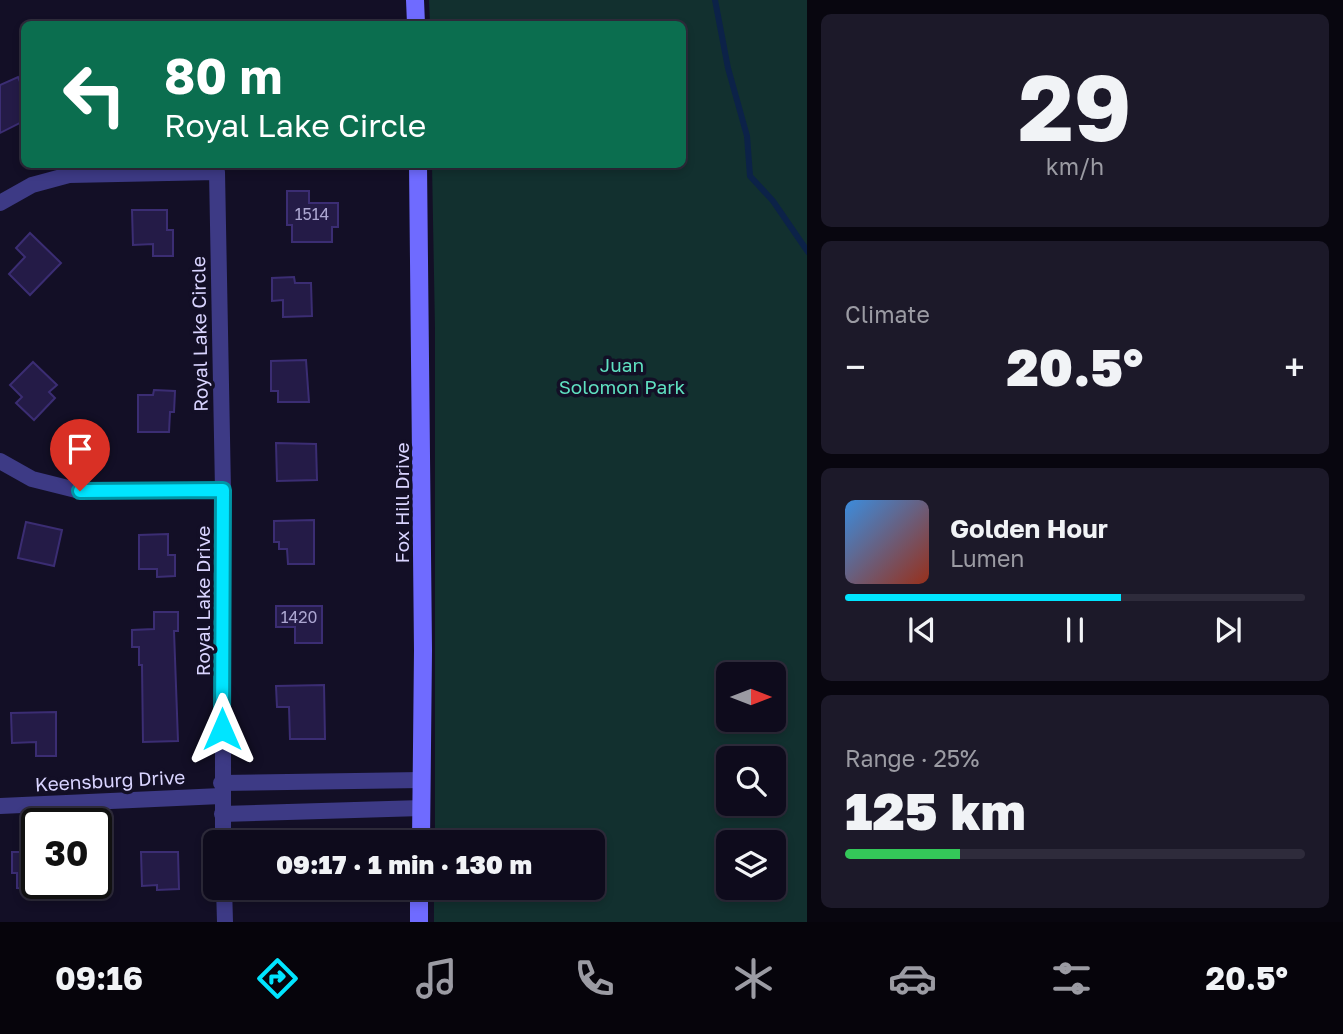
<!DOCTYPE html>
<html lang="en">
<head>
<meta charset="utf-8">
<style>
  :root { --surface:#0e0b1c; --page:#1c1929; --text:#f1f3f6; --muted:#9b9ba3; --line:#2e2b3b; --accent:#00e5ff }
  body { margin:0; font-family:"Golos Text",sans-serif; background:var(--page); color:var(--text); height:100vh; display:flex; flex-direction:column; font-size:26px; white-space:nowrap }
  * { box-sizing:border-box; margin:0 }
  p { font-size:23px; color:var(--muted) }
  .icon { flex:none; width:38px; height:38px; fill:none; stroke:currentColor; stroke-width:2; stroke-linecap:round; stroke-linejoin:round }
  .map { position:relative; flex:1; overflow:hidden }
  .drawer { display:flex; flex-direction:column; gap:14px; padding:14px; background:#08060f; width:536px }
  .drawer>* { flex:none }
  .hud { position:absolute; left:21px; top:21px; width:665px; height:147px; border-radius:10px; box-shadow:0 4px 10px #0003,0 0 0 2px var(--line); background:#0b6e4f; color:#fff; overflow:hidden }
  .needle { width:46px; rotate:90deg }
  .controls { position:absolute; left:716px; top:662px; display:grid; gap:14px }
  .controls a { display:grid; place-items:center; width:70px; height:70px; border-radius:10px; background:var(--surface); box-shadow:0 4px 10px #0003,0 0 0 2px var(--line); font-size:35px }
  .speed { position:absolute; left:21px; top:808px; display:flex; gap:14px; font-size:35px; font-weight:700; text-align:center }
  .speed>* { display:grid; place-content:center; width:91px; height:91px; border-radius:50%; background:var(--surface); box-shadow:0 4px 10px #0003,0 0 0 2px var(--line); line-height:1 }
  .speed .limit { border:4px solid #111; border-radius:10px; background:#fff; color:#111 }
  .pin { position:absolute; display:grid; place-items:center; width:60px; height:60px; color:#fff; margin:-72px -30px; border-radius:50% 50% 50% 0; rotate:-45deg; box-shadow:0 0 7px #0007 }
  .pin .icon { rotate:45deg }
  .me { position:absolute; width:77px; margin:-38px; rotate:0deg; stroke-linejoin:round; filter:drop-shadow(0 0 5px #0008) }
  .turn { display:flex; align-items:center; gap:24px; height:147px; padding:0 28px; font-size:32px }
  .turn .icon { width:91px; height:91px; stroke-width:2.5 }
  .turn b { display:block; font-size:49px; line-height:60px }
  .big { font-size:52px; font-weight:800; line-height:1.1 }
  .drawer .card { flex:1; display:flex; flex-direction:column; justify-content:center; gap:10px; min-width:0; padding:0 24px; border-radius:10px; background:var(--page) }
  .drawer .dial { align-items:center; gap:0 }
  .dial b { font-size:91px; line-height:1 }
  .song { display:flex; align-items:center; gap:21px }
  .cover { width:84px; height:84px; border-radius:10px; background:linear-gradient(135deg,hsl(210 70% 55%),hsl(10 70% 35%)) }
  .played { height:7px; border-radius:4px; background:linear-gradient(90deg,var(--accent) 60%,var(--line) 60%) }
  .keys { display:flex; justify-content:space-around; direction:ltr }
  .heat { display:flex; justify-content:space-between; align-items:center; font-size:38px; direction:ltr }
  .charge { height:10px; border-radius:5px; background:linear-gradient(90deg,#34c759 25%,var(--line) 0) }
  .trip { position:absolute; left:203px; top:830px; width:402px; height:70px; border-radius:10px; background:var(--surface); box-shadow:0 4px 10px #0003,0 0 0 2px var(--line); font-weight:800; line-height:70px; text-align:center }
  .dock { display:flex; height:112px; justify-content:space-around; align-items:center; background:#06040b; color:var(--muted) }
  .dock .icon { width:49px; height:49px }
  .dock .active { color:var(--accent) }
  .dock b { font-size:32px; color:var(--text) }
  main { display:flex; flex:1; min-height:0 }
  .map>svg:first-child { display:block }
</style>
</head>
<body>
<main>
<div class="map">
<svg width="808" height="922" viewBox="0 0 808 922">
  <rect width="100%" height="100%" fill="#130f26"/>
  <path fill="#12302f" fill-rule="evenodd" d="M429 0H807V922H434V887H593V842H435V329L432 165 682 164V24H430ZM728 674H774V719H728ZM728 758H774V803H728ZM728 842H774V887H728Z"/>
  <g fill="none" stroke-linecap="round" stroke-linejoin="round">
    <polyline stroke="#0c2248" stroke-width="6" points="715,0 728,68 747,136 750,176 773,201 808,252"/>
  </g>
  <g fill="#241b47" stroke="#3b2d73" stroke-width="2">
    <polygon points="18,77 24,91 24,121 0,133 0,85"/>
    <polygon points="287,191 309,191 309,203 338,203 338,227 332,227 332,242 292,242 292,225 287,225"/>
    <polygon points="132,210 167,210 167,230 173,230 173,256 153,256 153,244 133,245"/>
    <polygon points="30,233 61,263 30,295 9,274 25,257 16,248"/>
    <polygon points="294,277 295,283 311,283 312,316 283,317 283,300 272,301 272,278"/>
    <polygon points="306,360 309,402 278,402 278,391 271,391 271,361"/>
    <polygon points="33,362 57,385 49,392 55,398 34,420 16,403 22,397 10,385"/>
    <polygon points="154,390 175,391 174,412 170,412 169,432 138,432 138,395 153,395"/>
    <polygon points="276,443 316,444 317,480 277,481"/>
    <polygon points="314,520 314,564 288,564 287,549 279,549 279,542 274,542 274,521"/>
    <polygon points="26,522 62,530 54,566 18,558"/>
    <polygon points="168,534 168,555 175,555 175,576 157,577 157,569 139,569 139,535"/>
    <polygon points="276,606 322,606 322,643 295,643 295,627 276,627"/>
    <polygon points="154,612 178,612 178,631 174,631 178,741 143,742 142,665 139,665 139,647 132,647 132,630 154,629"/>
    <polygon points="324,685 325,739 290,739 289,707 277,707 276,686"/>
    <polygon points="56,712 56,756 36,756 36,742 12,743 11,713"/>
    <polygon points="12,852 37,852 37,889 17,888 17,873 12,873"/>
    <polygon points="141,852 178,852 179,889 157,890 157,885 142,886"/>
  </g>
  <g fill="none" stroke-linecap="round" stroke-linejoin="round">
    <g stroke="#3d3a85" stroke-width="16">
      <polyline points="0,203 32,185 69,175 217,172 223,490 80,491 32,479 0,461"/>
      <polyline points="221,783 422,780"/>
      <polyline points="0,806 221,796"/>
      <polyline points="222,814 422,808"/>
      <polyline points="223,842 223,490"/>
      <polyline points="224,887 225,922"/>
    </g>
    <g stroke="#6f6bff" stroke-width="18">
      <polyline points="415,0 416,24"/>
      <polyline points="418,164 423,650 421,842"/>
      <polyline points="419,922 419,887"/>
    </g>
  </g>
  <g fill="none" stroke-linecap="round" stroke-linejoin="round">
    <defs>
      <polyline id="route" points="80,491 223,490 222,729"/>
    </defs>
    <use href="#route" stroke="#0095a6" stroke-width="18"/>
    <use href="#route" stroke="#00e5ff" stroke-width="12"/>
  </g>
  <g text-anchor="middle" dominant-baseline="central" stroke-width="7" stroke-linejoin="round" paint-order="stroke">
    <g font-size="16" fill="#aca6d1">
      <text x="312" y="214">1514</text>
      <text x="299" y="617">1420</text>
    </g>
    <g font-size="19" fill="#d9d4ff" stroke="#130f26">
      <text transform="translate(199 334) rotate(-91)">Royal Lake Circle</text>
      <text transform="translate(401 503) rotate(-90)">Fox Hill Drive</text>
      <text transform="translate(202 601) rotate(-90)">Royal Lake Drive</text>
      <text transform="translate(110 780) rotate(-3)">Keensburg Drive</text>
    </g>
    <g font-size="19" fill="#5fe0c0" stroke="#130f26">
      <text x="622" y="364">Juan<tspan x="622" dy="22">Solomon Park</tspan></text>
    </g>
  </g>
</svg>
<div class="controls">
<a><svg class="needle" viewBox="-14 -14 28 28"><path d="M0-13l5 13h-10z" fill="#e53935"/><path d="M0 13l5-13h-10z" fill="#9b9ba3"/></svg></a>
<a><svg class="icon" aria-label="search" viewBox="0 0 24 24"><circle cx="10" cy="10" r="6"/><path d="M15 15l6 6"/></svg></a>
<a><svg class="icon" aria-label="layers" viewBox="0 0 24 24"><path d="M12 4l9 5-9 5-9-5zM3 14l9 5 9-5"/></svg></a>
</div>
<div class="speed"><div class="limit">30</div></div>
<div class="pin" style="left:80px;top:491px;background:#d93025"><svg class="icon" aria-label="arrive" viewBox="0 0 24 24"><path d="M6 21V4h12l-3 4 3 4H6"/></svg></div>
<svg class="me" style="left:222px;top:729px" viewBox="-20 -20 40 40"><path d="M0-17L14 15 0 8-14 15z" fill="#00e5ff" stroke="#fff" stroke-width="4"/></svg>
<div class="trip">09:17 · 1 min · 130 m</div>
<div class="hud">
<div class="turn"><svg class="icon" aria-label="left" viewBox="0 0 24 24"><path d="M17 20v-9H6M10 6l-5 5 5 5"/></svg><div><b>80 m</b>Royal Lake Circle</div></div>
</div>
</div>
<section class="drawer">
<div class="card dial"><b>29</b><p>km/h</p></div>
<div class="card"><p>Climate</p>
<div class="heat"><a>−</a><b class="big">20.5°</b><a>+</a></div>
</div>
<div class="card">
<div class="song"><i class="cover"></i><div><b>Golden Hour</b><p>Lumen</p></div></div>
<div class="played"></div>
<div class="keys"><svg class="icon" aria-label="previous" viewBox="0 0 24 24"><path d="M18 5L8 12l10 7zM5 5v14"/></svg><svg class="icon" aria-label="pause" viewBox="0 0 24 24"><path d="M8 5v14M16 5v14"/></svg><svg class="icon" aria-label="next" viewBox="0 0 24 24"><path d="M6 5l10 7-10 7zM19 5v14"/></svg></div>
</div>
<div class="card"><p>Range · 25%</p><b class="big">125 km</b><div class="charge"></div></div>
</section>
</main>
<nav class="dock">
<b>09:16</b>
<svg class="icon active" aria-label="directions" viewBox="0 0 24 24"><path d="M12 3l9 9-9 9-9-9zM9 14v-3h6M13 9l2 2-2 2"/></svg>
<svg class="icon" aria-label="music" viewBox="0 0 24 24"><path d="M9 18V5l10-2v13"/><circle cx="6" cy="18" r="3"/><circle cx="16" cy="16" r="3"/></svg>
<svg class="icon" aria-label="phone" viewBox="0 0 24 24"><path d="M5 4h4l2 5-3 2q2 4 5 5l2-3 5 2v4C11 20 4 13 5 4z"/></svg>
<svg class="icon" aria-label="climate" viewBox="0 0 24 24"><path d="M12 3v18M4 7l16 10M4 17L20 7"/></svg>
<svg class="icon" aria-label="car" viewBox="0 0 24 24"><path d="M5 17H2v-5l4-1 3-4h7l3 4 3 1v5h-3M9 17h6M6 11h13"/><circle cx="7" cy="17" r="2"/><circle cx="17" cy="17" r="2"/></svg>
<svg class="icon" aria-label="filters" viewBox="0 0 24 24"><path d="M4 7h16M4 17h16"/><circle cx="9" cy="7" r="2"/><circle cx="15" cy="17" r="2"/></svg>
<b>20.5°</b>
</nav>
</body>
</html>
